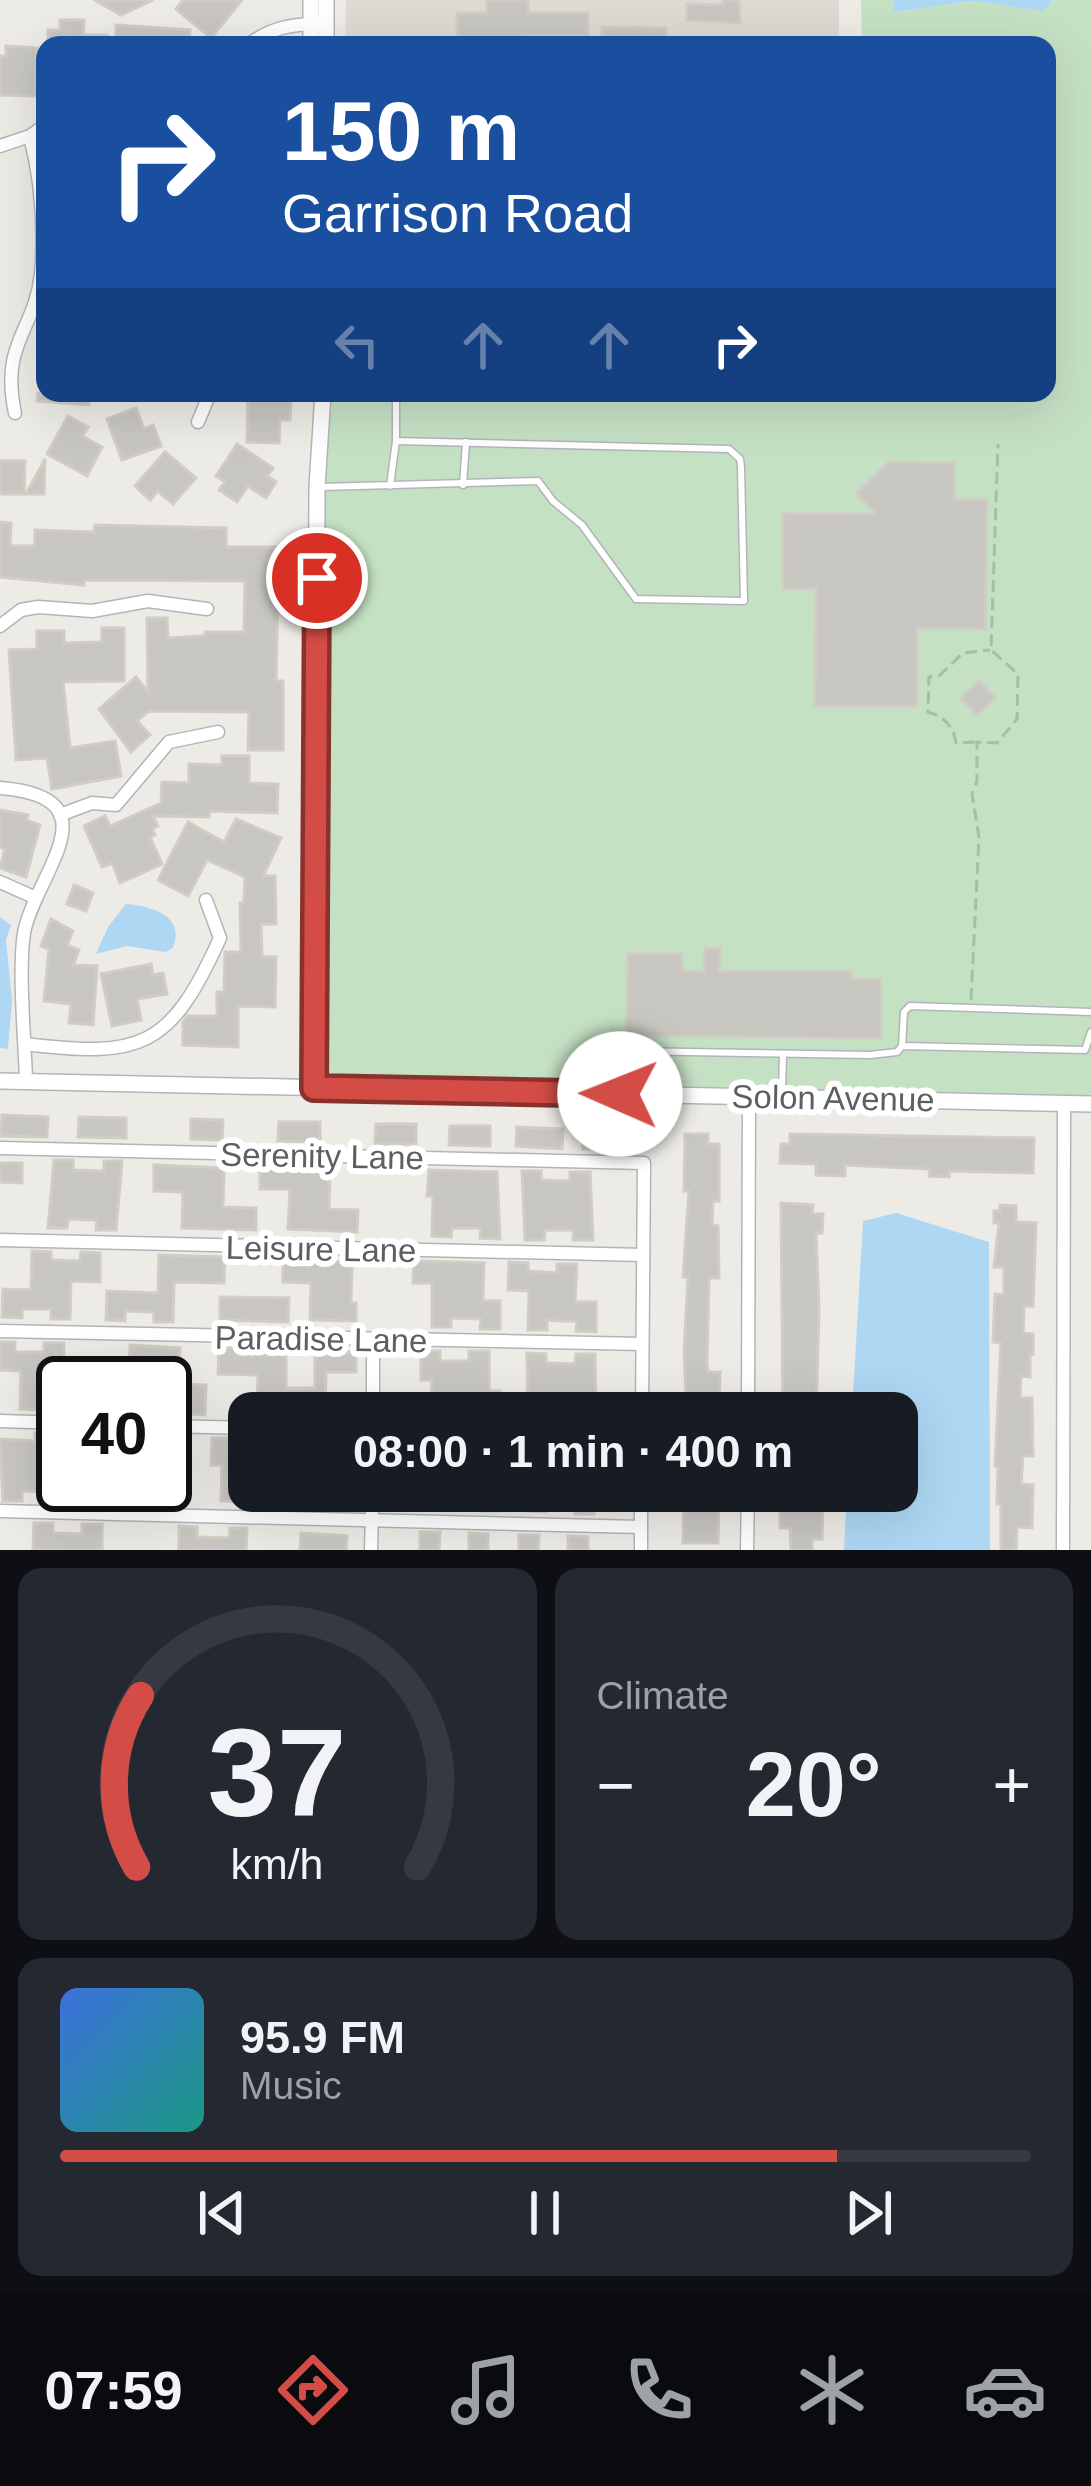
<!DOCTYPE html>
<html lang="en">
<head>
<meta charset="utf-8">
<style>
  :root { --surface:#171b24; --page:#242831; --text:#f1f3f6; --muted:#9ea1a6; --line:#363941; --accent:#d34c45 }
  body { margin:0; font-family:Helvetica,sans-serif; background:var(--page); color:var(--text); height:100vh; display:flex; flex-direction:column; font-size:45px; white-space:nowrap }
  * { box-sizing:border-box; margin:0 }
  p { font-size:39px; color:var(--muted) }
  .icon { flex:none; width:66px; height:66px; fill:none; stroke:currentColor; stroke-width:2; stroke-linecap:round; stroke-linejoin:round }
  .map { position:relative; height:1550px; overflow:hidden }
  .drawer { display:flex; flex-direction:column; gap:18px; padding:18px; background:#0d0f14; flex:1 }
  .drawer>* { flex:none }
  .top-card { position:absolute; left:36px; top:36px; width:1020px; height:366px; border-radius:24px; box-shadow:0 12px 48px #0002; background:#1a4fa0; color:#fff; overflow:hidden }
  .speed { position:absolute; left:36px; top:1356px; display:flex; gap:24px; font-size:60px; font-weight:700; text-align:center }
  .speed>* { display:grid; place-content:center; width:156px; height:156px; border-radius:50%; background:var(--surface); box-shadow:0 12px 48px #0002; line-height:1 }
  .speed .limit { border:6px solid #111; border-radius:18px; background:#fff; color:#111 }
  .pin { position:absolute; display:grid; place-items:center; width:102px; height:102px; color:#fff; margin:-51px; border:6px solid #fff; border-radius:50%; box-shadow:0 3px 12px #0007 }
  .me { position:absolute; width:132px; margin:-66px; rotate:271deg; stroke-linejoin:round; filter:drop-shadow(0 0 9px #0008) }
  .turn { display:flex; align-items:center; gap:42px; height:252px; padding:0 48px; font-size:54px }
  .turn .icon { width:156px; height:156px; stroke-width:2.5 }
  .turn b { display:block; font-size:84px; line-height:102px }
  .lanes { display:flex; align-items:center; height:114px; padding:0 48px; background:#0003; justify-content:center; gap:60px; direction:ltr }
  .lanes .off { opacity:.35 }
  .big { font-size:90px; font-weight:700; line-height:1.1 }
  .drawer .tile { flex:1; display:flex; flex-direction:column; justify-content:center; gap:18px; min-width:0; padding:0 42px; border-radius:24px; background:var(--page) }
  .drawer .dial { align-items:center; gap:0 }
  .dial svg { height:312px; overflow:visible; fill:none; stroke:var(--line); stroke-width:7; stroke-linecap:round; text-anchor:middle }
  .dial text { fill:var(--text); stroke:none }
  .song { display:flex; align-items:center; gap:36px }
  .cover { width:144px; height:144px; border-radius:18px; background:linear-gradient(135deg,hsl(220 70% 55%),hsl(170 70% 35%)) }
  .played { height:12px; border-radius:6px; background:linear-gradient(90deg,var(--accent) 80%,var(--line) 80%) }
  .keys { display:flex; justify-content:space-around; direction:ltr }
  .heat { display:flex; justify-content:space-between; align-items:center; font-size:66px; direction:ltr }
  .drawer .tiles { flex:1; display:grid; gap:18px; grid-template-columns:1fr 1fr }
  .tile:last-child { grid-column:span 2 }
  .trip { position:absolute; left:228px; top:1392px; width:690px; height:120px; border-radius:24px; background:var(--surface); box-shadow:0 12px 48px #0002; font-weight:700; line-height:120px; text-align:center }
  .tab-bar { display:flex; height:192px; justify-content:space-around; align-items:center; background:#090b0e; color:var(--muted) }
  .tab-bar .icon { width:84px; height:84px }
  .tab-bar .selected { color:var(--accent) }
  .tab-bar b { font-size:54px; color:var(--text) }
  .map>svg:first-child { display:block }
</style>
</head>
<body>
<div class="map">
<svg width="1091" height="1550" viewBox="0 0 1091 1550">
  <rect width="100%" height="100%" fill="#edebe5"/>
  <polygon fill="#dddad3" points="346,0 839,0 839,45 345,45"/>
  <polygon fill="#c5e1c4" points="861,0 894,0 895,12 973,1 1020,7 1052,3 1053,0 1091,0 1091,1096 321,1078 325,493 330,393 1047,393 1047,45 862,45"/>
  <g fill="#aed7f4">
    <polygon points="894,0 1053,0 1044,11 973,1 894,12"/>
    <path d="M126 904C152 906 186 916 173 948L166 952 127 946 96 954 108 927Z"/>
    <polygon points="0,917 11,925 6,940 12,1000 8,1049 0,1048"/>
    <polygon points="896,1213 989,1242 990,1550 844,1550 847,1491 897,1491 897,1413 852,1413 863,1221"/>
  </g>
  <g fill="#c8c6c1" stroke="#d1ccc4" stroke-width="3">
    <polygon points="95,0 153,0 121,15"/>
    <polygon points="183,0 242,0 211,38 176,9"/>
    <polygon points="487,0 528,0 528,13 588,13 588,36 528,36 528,45 457,45 457,13 487,13"/>
    <polygon points="723,0 739,0 740,23 687,20 687,4 723,5"/>
    <polygon points="60,20 84,20 83,35 107,35 107,45 48,45 48,30 60,30"/>
    <polygon points="116,25 190,30 189,45 116,45"/>
    <polygon points="602,27 666,28 666,45 601,45"/>
    <polygon points="6,46 37,48 36,96 0,95 0,56 6,56"/>
    <polygon points="38,393 90,393 89,405 37,401"/>
    <polygon points="248,395 291,397 290,420 280,420 279,443 247,442"/>
    <polygon points="136,408 144,429 153,425 161,446 122,460 107,419"/>
    <polygon points="68,416 88,427 82,436 102,447 87,476 47,454"/>
    <polygon points="237,444 273,468 267,476 276,482 266,498 248,486 237,502 219,490 225,482 216,476"/>
    <polygon points="165,452 196,478 173,504 158,491 150,500 135,486"/>
    <polygon points="45,459 44,494 26,494"/>
    <polygon points="0,461 25,461 24,494 0,494"/>
    <polygon points="889,462 954,463 954,499 987,500 985,629 917,628 917,706 815,706 816,589 783,589 783,513 876,514 856,494"/>
    <polygon points="0,522 11,523 10,546 35,546 35,530 94,532 95,525 226,528 226,547 279,547 276,681 283,681 283,750 248,750 249,712 149,711 137,721 150,735 131,752 99,709 136,677 148,692 147,618 167,618 168,638 205,636 205,632 244,632 245,581 84,580 84,585 0,577"/>
    <polygon points="102,628 124,628 124,681 63,682 70,748 115,741 121,776 52,789 47,758 16,760 9,650 37,649 37,631 64,631 64,643 102,642"/>
    <polygon points="979,681 995,698 977,715 961,698"/>
    <polygon points="222,756 249,756 249,783 278,784 277,813 209,811 209,817 153,816 158,826 152,829 155,835 150,837 162,864 120,883 112,863 102,867 84,826 105,816 110,826 161,803 162,782 189,783 189,764 222,765"/>
    <polygon points="0,810 28,815 26,820 40,825 26,877 0,868 5,849 0,847"/>
    <polygon points="236,819 281,838 263,876 275,876 276,924 261,924 262,957 276,957 275,1007 238,1006 238,1047 183,1045 183,1022 187,1016 217,1016 217,992 224,992 225,952 241,952 240,903 244,903 245,877 207,860 188,896 158,880 188,822 224,842"/>
    <polygon points="74,885 93,893 86,911 67,904"/>
    <polygon points="51,919 73,931 67,945 79,950 73,965 97,966 93,1025 69,1023 71,1004 44,1001 49,949 41,946"/>
    <polygon points="705,948 720,948 719,971 851,971 851,979 881,979 881,1038 626,1036 628,953 682,954 682,971 704,971"/>
    <polygon points="151,964 153,975 163,973 167,994 137,999 141,1020 112,1026 101,974"/>
    <polygon points="2,1115 48,1117 47,1137 1,1136"/>
    <polygon points="79,1117 126,1118 126,1138 78,1137"/>
    <polygon points="191,1119 223,1120 222,1140 191,1139"/>
    <polygon points="279,1122 320,1122 320,1142 278,1141"/>
    <polygon points="376,1124 416,1124 416,1144 375,1144"/>
    <polygon points="450,1126 490,1126 490,1146 449,1145"/>
    <polygon points="517,1127 563,1129 562,1149 516,1146"/>
    <rect x="583" y="1129" width="47" height="20"/>
    <polygon points="685,1134 708,1134 708,1144 719,1144 719,1201 713,1201 712,1225 718,1226 719,1278 709,1278 707,1363 708,1372 720,1372 719,1413 687,1413 684,1352 688,1277 683,1277 689,1191 684,1191"/>
    <polygon points="790,1134 1034,1138 1033,1173 949,1171 949,1177 929,1176 930,1169 845,1165 845,1176 816,1175 816,1164 780,1163 781,1144 790,1144"/>
    <polygon points="54,1160 73,1160 73,1170 104,1171 104,1161 122,1161 116,1230 96,1230 97,1220 68,1219 67,1228 48,1228"/>
    <polygon points="0,1163 22,1163 22,1183 0,1182"/>
    <polygon points="154,1165 224,1168 223,1207 256,1208 256,1230 182,1228 183,1192 154,1191"/>
    <polygon points="260,1168 330,1169 329,1209 358,1210 357,1232 288,1229 290,1189 260,1189"/>
    <polygon points="429,1170 497,1172 500,1239 480,1238 481,1228 452,1228 451,1237 432,1236 433,1196 427,1196"/>
    <polygon points="522,1171 541,1171 541,1180 556,1181 570,1181 570,1172 590,1172 593,1240 573,1240 574,1230 545,1230 544,1240 525,1240"/>
    <polygon points="781,1203 813,1205 812,1214 823,1214 822,1233 816,1233 819,1310 816,1413 783,1413"/>
    <polygon points="1000,1205 1016,1206 1016,1222 1036,1223 1033,1306 1024,1306 1023,1333 1033,1334 1033,1354 1030,1354 1030,1377 1021,1376 1020,1398 1032,1398 1033,1456 1023,1456 1021,1484 1033,1485 1032,1528 1017,1527 1016,1550 1001,1550 1001,1504 997,1504 998,1466 995,1466 1001,1343 993,1342 995,1294 1004,1295 1004,1267 994,1267 999,1223 994,1223 994,1211 1000,1211"/>
    <polygon points="32,1251 51,1252 51,1260 80,1261 81,1252 100,1253 100,1282 71,1281 70,1319 51,1319 51,1309 22,1309 22,1318 2,1317 3,1289 31,1290"/>
    <polygon points="159,1255 225,1257 224,1283 174,1282 173,1322 154,1322 154,1312 125,1311 125,1321 106,1320 107,1291 158,1293"/>
    <polygon points="283,1260 352,1262 351,1303 356,1303 356,1321 310,1320 311,1283 283,1282"/>
    <polygon points="414,1261 484,1263 483,1301 500,1301 500,1329 480,1329 481,1319 451,1318 451,1327 432,1327 432,1283 413,1283"/>
    <polygon points="509,1262 528,1263 528,1271 557,1273 557,1264 577,1264 575,1302 596,1302 596,1332 576,1331 577,1321 563,1321 547,1320 547,1330 528,1330 529,1291 508,1290"/>
    <polygon points="220,1297 289,1298 288,1322 220,1320"/>
    <polygon points="0,1342 15,1342 15,1352 44,1352 44,1343 64,1343 63,1401 40,1400 40,1410 20,1409 21,1371 0,1370"/>
    <polygon points="130,1345 180,1348 178,1384 206,1385 205,1415 187,1414 187,1404 165,1403 165,1383 138,1383 139,1371 129,1371"/>
    <polygon points="219,1348 237,1348 237,1355 269,1355 269,1348 286,1348 286,1388 315,1388 315,1352 356,1352 356,1372 326,1372 325,1413 257,1411 258,1375 218,1374"/>
    <polygon points="421,1351 440,1351 440,1361 469,1361 469,1351 489,1351 489,1391 500,1391 500,1413 451,1409 451,1413 431,1413 432,1380 421,1380"/>
    <polygon points="527,1353 546,1354 546,1363 575,1364 576,1354 595,1354 596,1413 528,1413"/>
    <polygon points="35,1433 56,1433 55,1473 63,1472 63,1485 71,1485 71,1502 51,1502 52,1492 22,1491 22,1501 3,1501 0,1439 35,1441"/>
    <polygon points="212,1438 230,1438 230,1447 249,1448 249,1491 269,1491 269,1502 221,1501 222,1465 211,1465"/>
    <polygon points="165,1475 179,1475 179,1503 160,1502 160,1495 134,1494 135,1485 165,1485"/>
    <polygon points="310,1491 344,1491 344,1504 310,1503"/>
    <rect x="431" y="1491" width="20" height="19"/>
    <rect x="481" y="1491" width="20" height="20"/>
    <polygon points="528,1491 595,1491 594,1514 575,1514 575,1504 561,1503 546,1502 546,1512 527,1511"/>
    <polygon points="684,1491 719,1491 718,1543 683,1543"/>
    <polygon points="791,1491 823,1491 822,1539 812,1539 812,1550 791,1550 790,1528 780,1528 780,1508 791,1508"/>
    <polygon points="34,1523 53,1523 53,1533 82,1534 82,1524 102,1524 102,1550 33,1550"/>
    <polygon points="179,1526 197,1527 197,1537 229,1538 230,1528 247,1528 246,1550 179,1550"/>
    <polygon points="420,1532 440,1532 439,1550 420,1550"/>
    <polygon points="301,1533 347,1536 346,1550 300,1550"/>
    <polygon points="469,1533 488,1534 488,1550 469,1550"/>
    <polygon points="519,1535 539,1535 538,1550 519,1550"/>
    <polygon points="568,1536 588,1537 588,1550 568,1550"/>
  </g>
  <g fill="none" stroke-linecap="round" stroke-linejoin="round">
    <defs>
      <g id="service">
        <polyline points="396,441 396,393"/>
        <polyline points="463,485 466,442"/>
        <polyline points="321,487 538,481 553,501 582,525 636,599 744,601 741,467 740,459 729,449 396,441 390,486"/>
        <polyline points="902,1046 904,1012 910,1006 1091,1012"/>
        <polyline points="620,1090 616,1060 627,1051 870,1055 897,1052 902,1046 1085,1050 1091,1032"/>
        <polyline points="782,1094 783,1054"/>
      </g>
      <g id="minor">
        <path d="M248 45C271 28 290 24 319 24"/>
        <polyline points="0,146 30,136 45,125"/>
        <path d="M15 413C0 342 35 331 41 274 45 228 41 180 30 136"/>
        <polyline points="198,422 210,393"/>
        <polyline points="0,626 21,610 38,607 92,611 148,601 207,609"/>
        <path d="M0 788C118 797 35 874 24 933 18 970 25 1041 26 1082"/>
        <polyline points="60,815 92,803 116,805 169,742 218,732"/>
        <polyline points="0,882 36,898"/>
        <path d="M25 1044C141 1058 170 1049 220 938L206 900"/>
        <polyline points="0,1148 644,1163 642,1413"/>
        <polyline points="0,1240 643,1255"/>
        <polyline points="0,1331 642,1344"/>
        <polyline points="373,1413 373,1341"/>
        <polyline points="748,1413 749,1096"/>
        <polyline points="0,1421 63,1423"/>
        <polyline points="165,1426 249,1428"/>
        <polyline points="0,1511 641,1527"/>
        <polyline points="371,1550 372,1511"/>
        <polyline points="641,1550 641,1491"/>
        <polyline points="747,1550 748,1491"/>
        <polyline points="1063,1550 1064,1103"/>
      </g>
      <g id="tertiary">
        <polyline points="311,0 311,45"/>
        <polyline points="326,0 326,45"/>
        <polyline points="0,1081 1091,1104"/>
        <polyline points="314,1088 317,487 323,393"/>
      </g>
    </defs>
    <use href="#service" stroke="#b2b5b8" stroke-width="9"/>
    <use href="#minor" stroke="#b2b5b8" stroke-width="15"/>
    <use href="#tertiary" stroke="#b2b5b8" stroke-width="18"/>
    <g stroke="#9ec1a7" stroke-width="3" stroke-dasharray="12 6" stroke-linecap="butt">
      <path d="M975 742 956 743C954 727 944 716 928 712L929 677 939 676 963 653 990 650"/>
      <polyline points="971,1000 979,837 972,794 977,781 977,742 997,743 1017,719 1018,674 991,650 998,444"/>
    </g>
    <use href="#service" stroke="#fff" stroke-width="6"/>
    <use href="#minor" stroke="#fff" stroke-width="12"/>
    <use href="#tertiary" stroke="#fff" stroke-width="15"/>
  </g>
  <g fill="none" stroke-linecap="round" stroke-linejoin="round">
    <defs>
      <polyline id="route" points="317,578 314,1088 620,1094"/>
    </defs>
    <use href="#route" stroke="#89312d" stroke-width="30"/>
    <use href="#route" stroke="#d34c45" stroke-width="21"/>
  </g>
  <g text-anchor="middle" dominant-baseline="central" stroke-width="12" stroke-linejoin="round" paint-order="stroke">
    <g font-size="33" fill="#5c6063" stroke="#fff">
      <text transform="translate(833 1098) rotate(1)">Solon Avenue</text>
      <text transform="translate(322 1156) rotate(1)">Serenity Lane</text>
      <text transform="translate(321 1249) rotate(1)">Leisure Lane</text>
      <text transform="translate(321 1339) rotate(1)">Paradise Lane</text>
    </g>
  </g>
</svg>
<div class="speed"><div class="limit">40</div></div>
<div class="pin" style="left:317px;top:578px;background:#d93025"><svg class="icon" aria-label="arrive" viewBox="0 0 24 24"><path d="M6 21V4h12l-3 4 3 4H6"/></svg></div>
<svg class="me" style="left:620px;top:1094px" viewBox="-20 -20 40 40"><circle r="19" fill="#fff"/><path d="M0-13L10 11 0 6-10 11z" fill="#d34c45"/></svg>
<div class="trip">08:00 · 1 min · 400 m</div>
<div class="top-card">
<div class="turn"><svg class="icon" aria-label="right" viewBox="0 0 24 24"><path d="M7 20v-9h11M14 6l5 5-5 5"/></svg><div><b>150 m</b>Garrison Road</div></div>
<div class="lanes"><svg class="icon off" aria-label="left" viewBox="0 0 24 24"><path d="M17 20v-9H6M10 6l-5 5 5 5"/></svg><svg class="icon off" aria-label="ahead" viewBox="0 0 24 24"><path d="M12 20V5M6 11l6-6 6 6"/></svg><svg class="icon off" aria-label="ahead" viewBox="0 0 24 24"><path d="M12 20V5M6 11l6-6 6 6"/></svg><svg class="icon" aria-label="right" viewBox="0 0 24 24"><path d="M7 20v-9h11M14 6l5 5-5 5"/></svg></div>
</div>
</div>
<section class="drawer">
<div class="tiles">
<div class="tile dial"><svg viewBox="0 0 100 80">
<path d="M14 69A42 42 0 1 1 86 69"/>
<path d="M14 69A42 42 0 0 1 15 25" stroke="#d34c45"/>
<text x="50" y="56" font-size="32" font-weight="700">37</text>
<text x="50" y="72" font-size="11">km/h</text>
</svg></div>
<div class="tile"><p>Climate</p>
<div class="heat"><a>−</a><b class="big">20°</b><a>+</a></div>
</div>
<div class="tile">
<div class="song"><i class="cover"></i><div><b>95.9 FM</b><p>Music</p></div></div>
<div class="played"></div>
<div class="keys"><svg class="icon" aria-label="previous" viewBox="0 0 24 24"><path d="M18 5L8 12l10 7zM5 5v14"/></svg><svg class="icon" aria-label="pause" viewBox="0 0 24 24"><path d="M8 5v14M16 5v14"/></svg><svg class="icon" aria-label="next" viewBox="0 0 24 24"><path d="M6 5l10 7-10 7zM19 5v14"/></svg></div>
</div>
</div>
</section>
<nav class="tab-bar">
<b>07:59</b>
<svg class="icon selected" aria-label="directions" viewBox="0 0 24 24"><path d="M12 3l9 9-9 9-9-9zM9 14v-3h6M13 9l2 2-2 2"/></svg>
<svg class="icon" aria-label="music" viewBox="0 0 24 24"><path d="M9 18V5l10-2v13"/><circle cx="6" cy="18" r="3"/><circle cx="16" cy="16" r="3"/></svg>
<svg class="icon" aria-label="phone" viewBox="0 0 24 24"><path d="M5 4h4l2 5-3 2q2 4 5 5l2-3 5 2v4C11 20 4 13 5 4z"/></svg>
<svg class="icon" aria-label="climate" viewBox="0 0 24 24"><path d="M12 3v18M4 7l16 10M4 17L20 7"/></svg>
<svg class="icon" aria-label="car" viewBox="0 0 24 24"><path d="M5 17H2v-5l4-1 3-4h7l3 4 3 1v5h-3M9 17h6M6 11h13"/><circle cx="7" cy="17" r="2"/><circle cx="17" cy="17" r="2"/></svg>
</nav>
</body>
</html>
